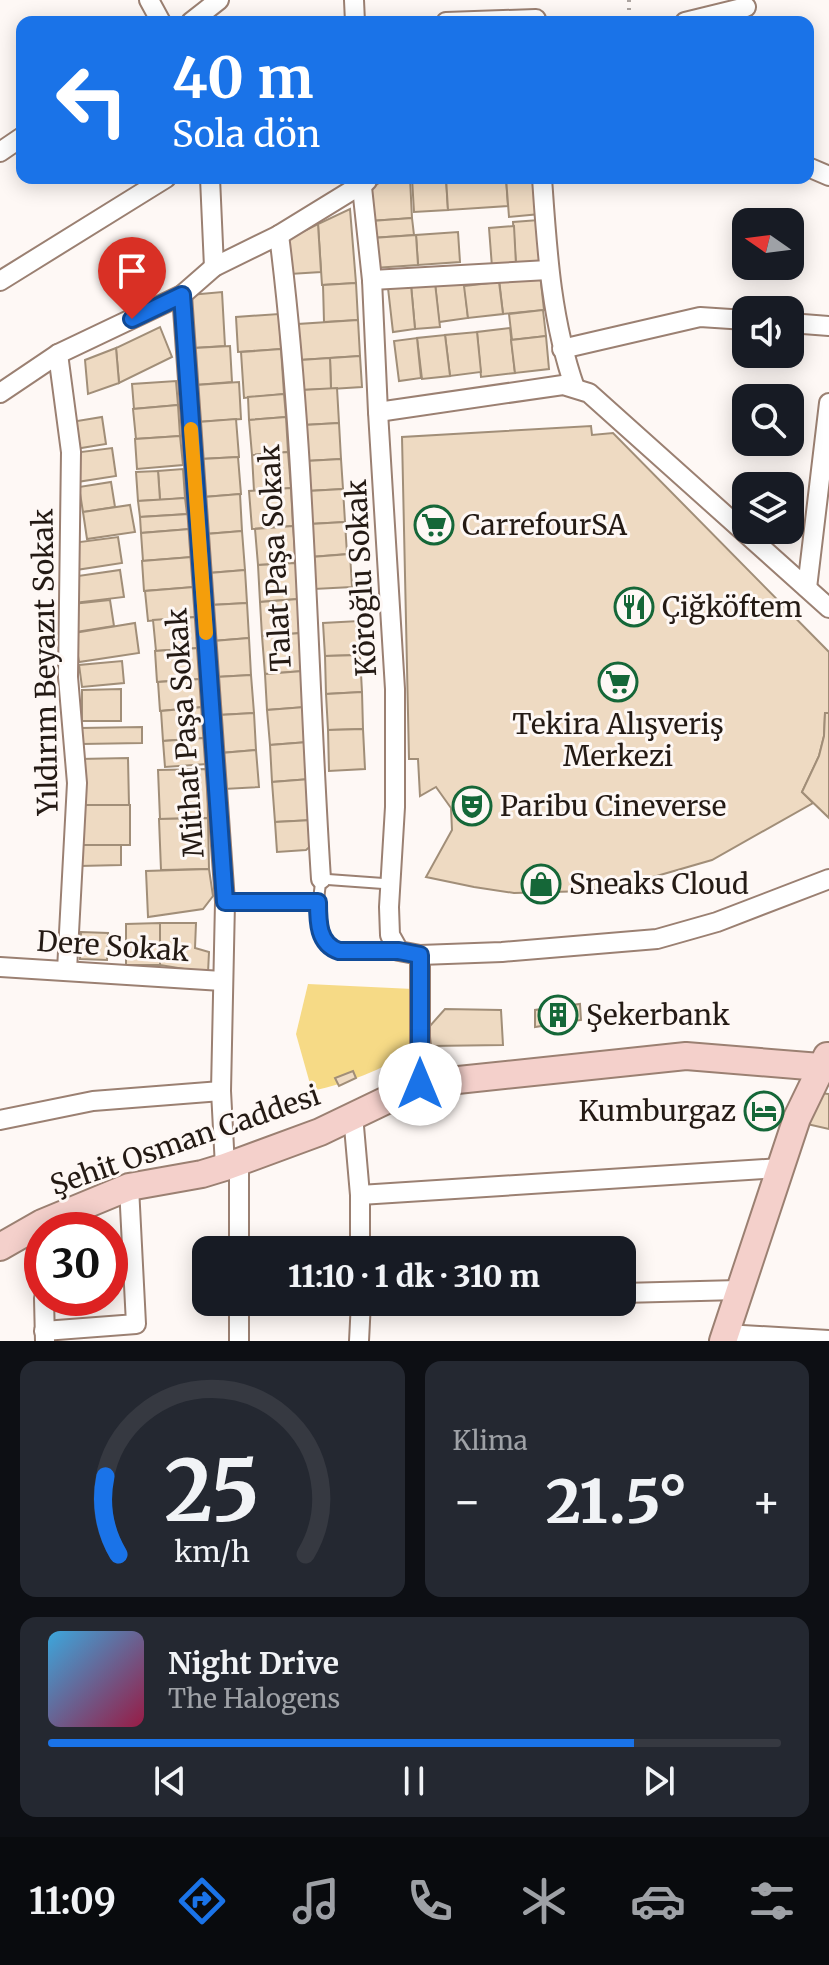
<!DOCTYPE html>
<html lang="tr">
<head>
<meta charset="utf-8">
<style>
  :root { --surface:#171b24; --page:#242831; --text:#f1f3f6; --muted:#9ea1a6; --line:#363941; --accent:#1a73e8 }
  body { margin:0; font-family:Merriweather,serif; background:var(--page); color:var(--text); height:100vh; display:flex; flex-direction:column; font-size:30px; white-space:nowrap }
  * { box-sizing:border-box; margin:0 }
  p { font-size:26px; color:var(--muted) }
  .icon { flex:none; width:44px; height:44px; fill:none; stroke:currentColor; stroke-width:2; stroke-linecap:round; stroke-linejoin:round }
  .map { position:relative; height:1341px; overflow:hidden }
  .details { display:flex; flex-direction:column; gap:20px; padding:20px; background:#0d0f14; flex:1 }
  .details>* { flex:none }
  .top-card { position:absolute; left:16px; top:16px; width:798px; height:168px; border-radius:16px; box-shadow:0 4px 20px #0003; background:#1a73e8; color:#fff; overflow:hidden }
  .needle { width:52px; rotate:284deg }
  .fabs { position:absolute; left:732px; top:208px; display:grid; gap:16px }
  .fabs a { display:grid; place-items:center; width:72px; height:72px; border-radius:16px; background:var(--surface); box-shadow:0 4px 20px #0003; font-size:40px }
  .speed { position:absolute; left:24px; top:1212px; display:flex; gap:16px; font-size:40px; font-weight:700; text-align:center }
  .speed>* { display:grid; place-content:center; width:104px; height:104px; border-radius:50%; background:var(--surface); box-shadow:0 4px 20px #0003; line-height:1 }
  .speed .limit { border:12px solid #d22; background:#fff; color:#111 }
  .pin { position:absolute; display:grid; place-items:center; width:68px; height:68px; color:#fff; margin:-82px -34px; border-radius:50% 50% 50% 0; rotate:-45deg; box-shadow:0 0 8px #0007 }
  .pin .icon { rotate:45deg }
  .me { position:absolute; width:88px; margin:-44px; rotate:0deg; stroke-linejoin:round; filter:drop-shadow(0 0 6px #0008) }
  .turn { display:flex; align-items:center; gap:28px; height:168px; padding:0 24px; font-size:36px }
  .turn .icon { width:104px; height:104px; stroke-width:2.5 }
  .turn b { display:block; font-size:56px; line-height:68px }
  .big { font-size:60px; font-weight:800; line-height:1.1 }
  .details .widget { flex:1; display:flex; flex-direction:column; justify-content:center; gap:12px; min-width:0; padding:0 28px; border-radius:16px; background:var(--page) }
  .details .dial { align-items:center; gap:0 }
  .dial svg { height:208px; overflow:visible; fill:none; stroke:var(--line); stroke-width:7; stroke-linecap:round; text-anchor:middle }
  .dial text { fill:var(--text); stroke:none }
  .song { display:flex; align-items:center; gap:24px }
  .cover { width:96px; height:96px; border-radius:12px; background:linear-gradient(135deg,hsl(200 70% 55%),hsl(340 70% 35%)) }
  .played { height:8px; border-radius:4px; background:linear-gradient(90deg,var(--accent) 80%,var(--line) 80%) }
  .keys { display:flex; justify-content:space-around; direction:ltr }
  .heat { display:flex; justify-content:space-between; align-items:center; font-size:44px; direction:ltr }
  .details .tiles { flex:1; display:grid; gap:20px; grid-template-columns:1fr 1fr }
  .widget:last-child { grid-column:span 2 }
  .trip { position:absolute; left:192px; top:1236px; width:444px; height:80px; border-radius:16px; background:var(--surface); box-shadow:0 4px 20px #0003; font-weight:800; line-height:80px; text-align:center }
  .tab-bar { display:flex; height:128px; justify-content:space-around; align-items:center; background:#090b0e; color:var(--muted) }
  .tab-bar .icon { width:56px; height:56px }
  .tab-bar .active { color:var(--accent) }
  .tab-bar b { font-size:36px; color:var(--text) }
  .map>svg:first-child { display:block }
</style>
</head>
<body>
<div class="map">
<svg width="829" height="1341" viewBox="0 0 829 1341">
  <rect width="100%" height="100%" fill="#fef8f5"/>
  <path fill="#f6da86" d="M308 984 413 989V1050C381 1070 349 1083 312 1091L296 1034Z"/>
  <g fill="#eedac2" stroke="#a18e78" stroke-width="2">
    <polygon points="386,178 410,178 412,218 371,221 369,190"/>
    <polygon points="412,178 446,178 448,210 414,212"/>
    <polygon points="446,178 506,178 508,206 448,210"/>
    <polygon points="506,178 538,178 540,214 509,217"/>
    <polygon points="350,209 356,283 322,285 318,224"/>
    <polygon points="412,218 414,235 372,238 371,221"/>
    <polygon points="539,220 542,264 516,265 513,222"/>
    <polygon points="318,224 321,272 290,274 288,239"/>
    <polygon points="514,226 516,265 492,267 489,228"/>
    <polygon points="458,232 460,262 418,265 416,235"/>
    <polygon points="416,235 418,265 374,268 372,238"/>
    <polygon points="540,274 544,310 503,314 499,279"/>
    <polygon points="464,279 468,318 439,322 435,283"/>
    <polygon points="499,282 503,314 468,318 464,286"/>
    <polygon points="356,283 358,320 324,322 323,285"/>
    <polygon points="435,283 440,327 415,329 411,285"/>
    <polygon points="411,285 415,329 393,332 388,288"/>
    <polygon points="222,292 225,346 194,348 190,295"/>
    <polygon points="543,310 546,336 512,340 509,314"/>
    <polygon points="279,314 281,349 238,352 236,317"/>
    <polygon points="358,320 360,356 300,360 298,324"/>
    <polygon points="160,327 172,357 119,383 116,348"/>
    <polygon points="510,328 515,373 481,377 477,332"/>
    <polygon points="477,332 481,372 450,376 445,335"/>
    <polygon points="445,335 450,376 422,379 417,338"/>
    <polygon points="546,336 549,369 515,373 511,340"/>
    <polygon points="417,338 421,378 399,381 394,341"/>
    <polygon points="230,346 232,382 196,385 194,348"/>
    <polygon points="116,348 119,383 88,394 85,360"/>
    <polygon points="281,349 284,394 244,398 241,352"/>
    <polygon points="360,356 362,387 331,389 330,358"/>
    <polygon points="330,358 331,389 302,390 300,360"/>
    <polygon points="176,381 178,405 134,409 132,384"/>
    <polygon points="239,382 241,419 198,422 196,385"/>
    <polygon points="337,388 339,423 304,425 302,390"/>
    <polygon points="284,394 286,417 249,420 248,397"/>
    <polygon points="178,405 180,436 136,439 133,409"/>
    <polygon points="102,417 106,444 75,449 71,422"/>
    <polygon points="286,417 288,452 252,455 249,420"/>
    <polygon points="236,419 239,457 201,459 198,422"/>
    <polygon points="339,423 341,459 306,461 304,425"/>
    <polygon points="591,426 592,435 613,433 829,652 829,713 825,713 824,736 819,756 802,792 813,803 712,860 622,886 590,891 514,893 474,887 426,877 452,830 451,808 436,787 420,796 418,759 409,759 402,437"/>
    <polygon points="180,436 183,465 137,469 135,439"/>
    <polygon points="112,448 116,476 77,482 73,453"/>
    <polygon points="288,452 291,488 254,491 252,455"/>
    <polygon points="238,457 241,494 204,497 201,459"/>
    <polygon points="341,459 343,489 308,491 306,461"/>
    <polygon points="183,469 185,498 160,500 158,471"/>
    <polygon points="158,471 160,500 138,501 136,472"/>
    <polygon points="111,482 115,507 83,512 79,487"/>
    <polygon points="291,488 293,526 252,529 249,491"/>
    <polygon points="343,489 345,522 310,524 308,491"/>
    <polygon points="240,494 242,531 206,534 204,497"/>
    <polygon points="185,498 187,514 140,517 138,501"/>
    <polygon points="130,505 135,532 87,539 83,512"/>
    <polygon points="189,514 190,529 141,533 140,517"/>
    <polygon points="345,522 347,554 311,557 310,524"/>
    <polygon points="293,526 296,563 258,565 255,529"/>
    <polygon points="190,529 192,557 143,561 141,533"/>
    <polygon points="242,531 245,570 209,573 206,534"/>
    <polygon points="118,537 122,563 76,570 72,543"/>
    <polygon points="350,554 352,587 314,589 311,557"/>
    <polygon points="192,557 194,587 144,591 142,561"/>
    <polygon points="296,563 298,599 260,602 258,565"/>
    <polygon points="120,570 124,597 74,603 71,577"/>
    <polygon points="245,570 247,603 211,605 209,573"/>
    <polygon points="194,587 196,617 148,621 145,591"/>
    <polygon points="298,599 301,633 262,636 260,602"/>
    <polygon points="110,600 114,626 76,632 72,604"/>
    <polygon points="247,603 249,638 213,641 211,605"/>
    <polygon points="196,617 199,648 156,651 153,620"/>
    <polygon points="359,621 360,655 325,656 323,623"/>
    <polygon points="135,623 139,653 79,662 74,633"/>
    <polygon points="301,633 303,671 265,674 262,636"/>
    <polygon points="249,638 251,675 216,677 213,641"/>
    <polygon points="199,648 201,679 157,682 155,651"/>
    <polygon points="360,655 362,692 326,694 325,656"/>
    <polygon points="122,661 124,683 82,687 79,665"/>
    <polygon points="303,671 306,707 267,710 265,674"/>
    <polygon points="251,675 254,713 219,715 216,677"/>
    <polygon points="201,679 203,707 160,711 158,682"/>
    <polygon points="121,689 121,721 82,721 82,690"/>
    <polygon points="362,692 363,729 328,730 326,694"/>
    <polygon points="203,707 205,738 163,741 161,711"/>
    <polygon points="305,707 308,742 270,745 267,710"/>
    <polygon points="254,713 256,750 221,753 219,715"/>
    <polygon points="825,713 829,713 829,818 802,792 819,756 824,736"/>
    <polygon points="142,727 142,743 82,744 81,728"/>
    <polygon points="363,729 365,769 329,771 328,730"/>
    <polygon points="205,738 207,764 165,767 163,741"/>
    <polygon points="308,742 310,779 272,782 270,745"/>
    <polygon points="256,750 259,787 224,789 221,753"/>
    <polygon points="128,758 129,805 80,805 79,759"/>
    <polygon points="207,769 208,818 160,819 158,770"/>
    <polygon points="310,779 313,820 275,822 272,782"/>
    <rect x="80" y="805" width="50" height="40"/>
    <polygon points="208,818 209,869 161,870 159,819"/>
    <polygon points="313,820 314,843 306,850 277,852 275,822"/>
    <polygon points="80,845 121,845 121,865 80,866"/>
    <polygon points="209,869 213,896 203,909 148,917 146,871"/>
    <polygon points="160,923 160,965 126,965 126,924"/>
    <polygon points="160,923 196,923 195,948 209,952 208,973 160,965"/>
    <polygon points="81,932 108,933 107,960 80,959"/>
    <polygon points="580,1004 581,1020 535,1027 535,1010"/>
    <polygon points="445,1009 501,1010 503,1045 431,1046 429,1027"/>
    <polygon points="353,1071 356,1078 339,1086 335,1078"/>
    <polygon points="819,1093 829,1094 829,1129 807,1124"/>
  </g>
  <g fill="none" stroke-linecap="round" stroke-linejoin="round">
    <defs>
      <g id="lane">
        <path d="M390 884 321 879C318 904 311 941 339 951H399"/>
        <polyline points="225,902 318,902"/>
      </g>
      <g id="street">
        <polyline points="149,0 161,22"/>
        <polyline points="354,0 355,22"/>
        <polyline points="191,22 219,0"/>
        <polyline points="446,22 536,19"/>
        <polyline points="685,22 746,7"/>
        <polyline points="0,152 22,137"/>
        <polyline points="808,167 829,176"/>
        <polyline points="210,178 214,267"/>
        <polyline points="361,178 372,280 378,412 395,689 395,807 389,907 390,935 399,951 420,955 502,952 657,939 717,922 829,879"/>
        <path d="M542 178C547 250 551 320 575 388"/>
        <path d="M279 235C306 448 307 665 321 879"/>
        <polyline points="372,280 548,270"/>
        <polyline points="0,281 166,178"/>
        <polyline points="182,295 225,902 221,1091 225,1167"/>
        <polyline points="790,323 829,326"/>
        <polyline points="562,349 700,317 746,320"/>
        <polyline points="58,354 71,452 68,677 77,783 67,970"/>
        <polyline points="0,393 58,354 182,295 214,267 279,235 367,181"/>
        <polyline points="378,412 563,385 589,393 829,608"/>
        <polyline points="807,588 829,403"/>
        <polyline points="420,955 420,1084"/>
        <polyline points="0,967 222,981"/>
        <polyline points="353,1115 360,1195 360,1250"/>
        <polyline points="0,1120 93,1101 221,1091"/>
        <polyline points="239,1161 239,1250"/>
        <polyline points="360,1195 780,1168"/>
        <polyline points="622,1293 739,1290"/>
        <polyline points="44,1298 45,1341"/>
        <polyline points="239,1302 239,1341"/>
        <polyline points="44,1331 136,1324 129,1187"/>
        <polyline points="725,1334 829,1340"/>
        <polyline points="359,1341 361,1302"/>
      </g>
      <g id="secondary">
        <polyline points="0,1247 42,1223 129,1187 202,1174 225,1167 320,1132 420,1084 686,1056 820,1067"/>
        <polyline points="723,1341 797,1118 827,1056"/>
      </g>
    </defs>
    <use href="#lane" stroke="#9b8072" stroke-width="13"/>
    <use href="#street" stroke="#9b8072" stroke-width="22"/>
    <use href="#secondary" stroke="#9b8072" stroke-width="30"/>
    <polyline stroke="#aca4a0" stroke-width="4" stroke-dasharray="2 6" stroke-linecap="butt" points="629,0 629,22"/>
    <use href="#lane" stroke="#fff" stroke-width="9"/>
    <use href="#street" stroke="#fff" stroke-width="18"/>
    <use href="#secondary" stroke="#f4d0cb" stroke-width="26"/>
  </g>
  <g fill="none" stroke-linecap="round" stroke-linejoin="round">
    <defs>
      <path id="route" d="M132 319 182 295 225 902H318C318 922 318 944 339 951H399L420 955V1084"/>
    </defs>
    <use href="#route" stroke="#114b97" stroke-width="20"/>
    <use href="#route" stroke="#1a73e8" stroke-width="14"/>
    <polyline stroke="#f59e0b" stroke-width="14" points="191,429 206,633"/>
  </g>
  <defs>
    <symbol id="supermarket-ring" viewBox="-11 -11 22 22"><circle r="9.5" fill="#fef8f5" stroke="#156738" stroke-width="1.5"/><path d="M-6-5.5h2.5l.6 2H6L4.5 2H-2.5L-4.4-4H-6ZM-1.5 3.2a1.3 1.3 0 1 0 .1 0ZM3 3.2a1.3 1.3 0 1 0 .1 0Z" fill="#156738"/></symbol>
    <symbol id="restaurant-ring" viewBox="-11 -11 22 22"><circle r="9.5" fill="#fef8f5" stroke="#156738" stroke-width="1.5"/><path d="M-5-6h1v4h1v-4h1v4h1v-4h1v5L-1.5 .5V6h-2V.5L-5-1ZM5-6V6H3V1.5H1.5Q1.5-4 5-6Z" fill="#156738"/></symbol>
    <symbol id="theatre-ring" viewBox="-11 -11 22 22"><circle r="9.5" fill="#fef8f5" stroke="#156738" stroke-width="1.5"/><path d="M-5-5.5Q0-4 5-5.5V0Q5 5 0 6Q-5 5-5 0ZM-3.3-2.5H-1v1.5H-3.3ZM1-2.5H3.3v1.5H1ZM-2.8 1Q0 5.5 2.8 1Z" fill="#156738"/></symbol>
    <symbol id="shop-ring" viewBox="-11 -11 22 22"><circle r="9.5" fill="#fef8f5" stroke="#156738" stroke-width="1.5"/><path d="M-5-2.5h2.3a2.7 3.5 0 0 1 5.4 0H5L5.5 6h-11ZM-1.5-2.5h3a1.5 2.3 0 0 0-3 0Z" fill="#156738"/></symbol>
    <symbol id="building-ring" viewBox="-11 -11 22 22"><circle r="9.5" fill="#fef8f5" stroke="#156738" stroke-width="1.5"/><path d="M-4-6H4V6H1V3H-1V6H-4ZM-2.5-4.3h1.7v1.8h-1.7ZM.8-4.3h1.7v1.8H.8ZM-2.5-1h1.7V.8h-1.7ZM.8-1h1.7V.8H.8Z" fill="#156738"/></symbol>
    <symbol id="hotel-ring" viewBox="-11 -11 22 22"><circle r="9.5" fill="#fef8f5" stroke="#156738" stroke-width="1.5"/><path d="M-6-4.5h1.5V1H6V5H4.5V3h-9V5H-6ZM-4 0a1.8 1.8 0 1 1 3.6 0ZM.5 0V-2.5h3Q6-2.5 6 0Z" fill="#156738"/></symbol>
  </defs>
  <g fill-rule="evenodd">
    <use href="#supermarket-ring" x="412" y="503" width="44" height="44"/>
    <use href="#restaurant-ring" x="612" y="585" width="44" height="44"/>
    <use href="#supermarket-ring" x="596" y="660" width="44" height="44"/>
    <use href="#theatre-ring" x="450" y="784" width="44" height="44"/>
    <use href="#shop-ring" x="519" y="862" width="44" height="44"/>
    <use href="#building-ring" x="536" y="993" width="44" height="44"/>
    <use href="#hotel-ring" x="742" y="1089" width="44" height="44"/>
  </g>
  <g text-anchor="middle" dominant-baseline="central" stroke-width="6" stroke-linejoin="round" paint-order="stroke">
    <g font-size="28" fill="#241a14" stroke="#fef8f5" text-anchor="start">
      <text x="462" y="525">CarrefourSA</text>
      <text x="662" y="607">Çiğköftem</text>
      <text x="618" y="724" text-anchor="middle">Tekira Alışveriş<tspan x="618" dy="32">Merkezi</tspan></text>
      <text x="500" y="806">Paribu Cineverse</text>
      <text x="569" y="884">Sneaks Cloud</text>
      <text x="586" y="1015">Şekerbank</text>
      <text x="736" y="1111" text-anchor="end">Kumburgaz</text>
    </g>
    <g font-size="28" fill="#241a14" stroke="#fef8f5">
      <text transform="translate(275 558) rotate(-93)">Talat Paşa Sokak</text>
      <text transform="translate(361 578) rotate(-93)">Köroğlu Sokak</text>
      <text transform="translate(45 662) rotate(-91)">Yıldırım Beyazıt Sokak</text>
      <text transform="translate(185 733) rotate(-94)">Mithat Paşa Sokak</text>
      <text transform="translate(113 946) rotate(4)">Dere Sokak</text>
      <text transform="translate(185 1140) rotate(-19)">Şehit Osman Caddesi</text>
    </g>
  </g>
</svg>
<div class="fabs">
<a><svg class="needle" viewBox="-14 -14 28 28"><path d="M0-13l5 13h-10z" fill="#e53935"/><path d="M0 13l5-13h-10z" fill="#9ea1a6"/></svg></a>
<a><svg class="icon" aria-label="sound" viewBox="0 0 24 24"><path d="M4 9h4l5-4v14l-5-4H4zM17 9q2 3 0 6"/></svg></a>
<a><svg class="icon" aria-label="search" viewBox="0 0 24 24"><circle cx="10" cy="10" r="6"/><path d="M15 15l6 6"/></svg></a>
<a><svg class="icon" aria-label="layers" viewBox="0 0 24 24"><path d="M12 4l9 5-9 5-9-5zM3 14l9 5 9-5"/></svg></a>
</div>
<div class="speed"><div class="limit">30</div></div>
<div class="pin" style="left:132px;top:319px;background:#d93025"><svg class="icon" aria-label="arrive" viewBox="0 0 24 24"><path d="M6 21V4h12l-3 4 3 4H6"/></svg></div>
<svg class="me" style="left:420px;top:1084px" viewBox="-20 -20 40 40"><circle r="19" fill="#fff"/><path d="M0-13L10 11 0 6-10 11z" fill="#1a73e8"/></svg>
<div class="trip">11:10 · 1 dk · 310 m</div>
<div class="top-card">
<div class="turn"><svg class="icon" aria-label="left" viewBox="0 0 24 24"><path d="M17 20v-9H6M10 6l-5 5 5 5"/></svg><div><b>40 m</b>Sola dön</div></div>
</div>
</div>
<section class="details">
<div class="tiles">
<div class="widget dial"><svg viewBox="0 0 100 80">
<path d="M14 69A42 42 0 1 1 86 69"/>
<path d="M14 69A42 42 0 0 1 9 39" stroke="#1a73e8"/>
<text x="50" y="56" font-size="32" font-weight="700">25</text>
<text x="50" y="72" font-size="11">km/h</text>
</svg></div>
<div class="widget"><p>Klima</p>
<div class="heat"><a>−</a><b class="big">21.5°</b><a>+</a></div>
</div>
<div class="widget">
<div class="song"><i class="cover"></i><div><b>Night Drive</b><p>The Halogens</p></div></div>
<div class="played"></div>
<div class="keys"><svg class="icon" aria-label="previous" viewBox="0 0 24 24"><path d="M18 5L8 12l10 7zM5 5v14"/></svg><svg class="icon" aria-label="pause" viewBox="0 0 24 24"><path d="M8 5v14M16 5v14"/></svg><svg class="icon" aria-label="next" viewBox="0 0 24 24"><path d="M6 5l10 7-10 7zM19 5v14"/></svg></div>
</div>
</div>
</section>
<nav class="tab-bar">
<b>11:09</b>
<svg class="icon active" aria-label="directions" viewBox="0 0 24 24"><path d="M12 3l9 9-9 9-9-9zM9 14v-3h6M13 9l2 2-2 2"/></svg>
<svg class="icon" aria-label="music" viewBox="0 0 24 24"><path d="M9 18V5l10-2v13"/><circle cx="6" cy="18" r="3"/><circle cx="16" cy="16" r="3"/></svg>
<svg class="icon" aria-label="phone" viewBox="0 0 24 24"><path d="M5 4h4l2 5-3 2q2 4 5 5l2-3 5 2v4C11 20 4 13 5 4z"/></svg>
<svg class="icon" aria-label="climate" viewBox="0 0 24 24"><path d="M12 3v18M4 7l16 10M4 17L20 7"/></svg>
<svg class="icon" aria-label="car" viewBox="0 0 24 24"><path d="M5 17H2v-5l4-1 3-4h7l3 4 3 1v5h-3M9 17h6M6 11h13"/><circle cx="7" cy="17" r="2"/><circle cx="17" cy="17" r="2"/></svg>
<svg class="icon" aria-label="filters" viewBox="0 0 24 24"><path d="M4 7h16M4 17h16"/><circle cx="9" cy="7" r="2"/><circle cx="15" cy="17" r="2"/></svg>
</nav>
</body>
</html>
